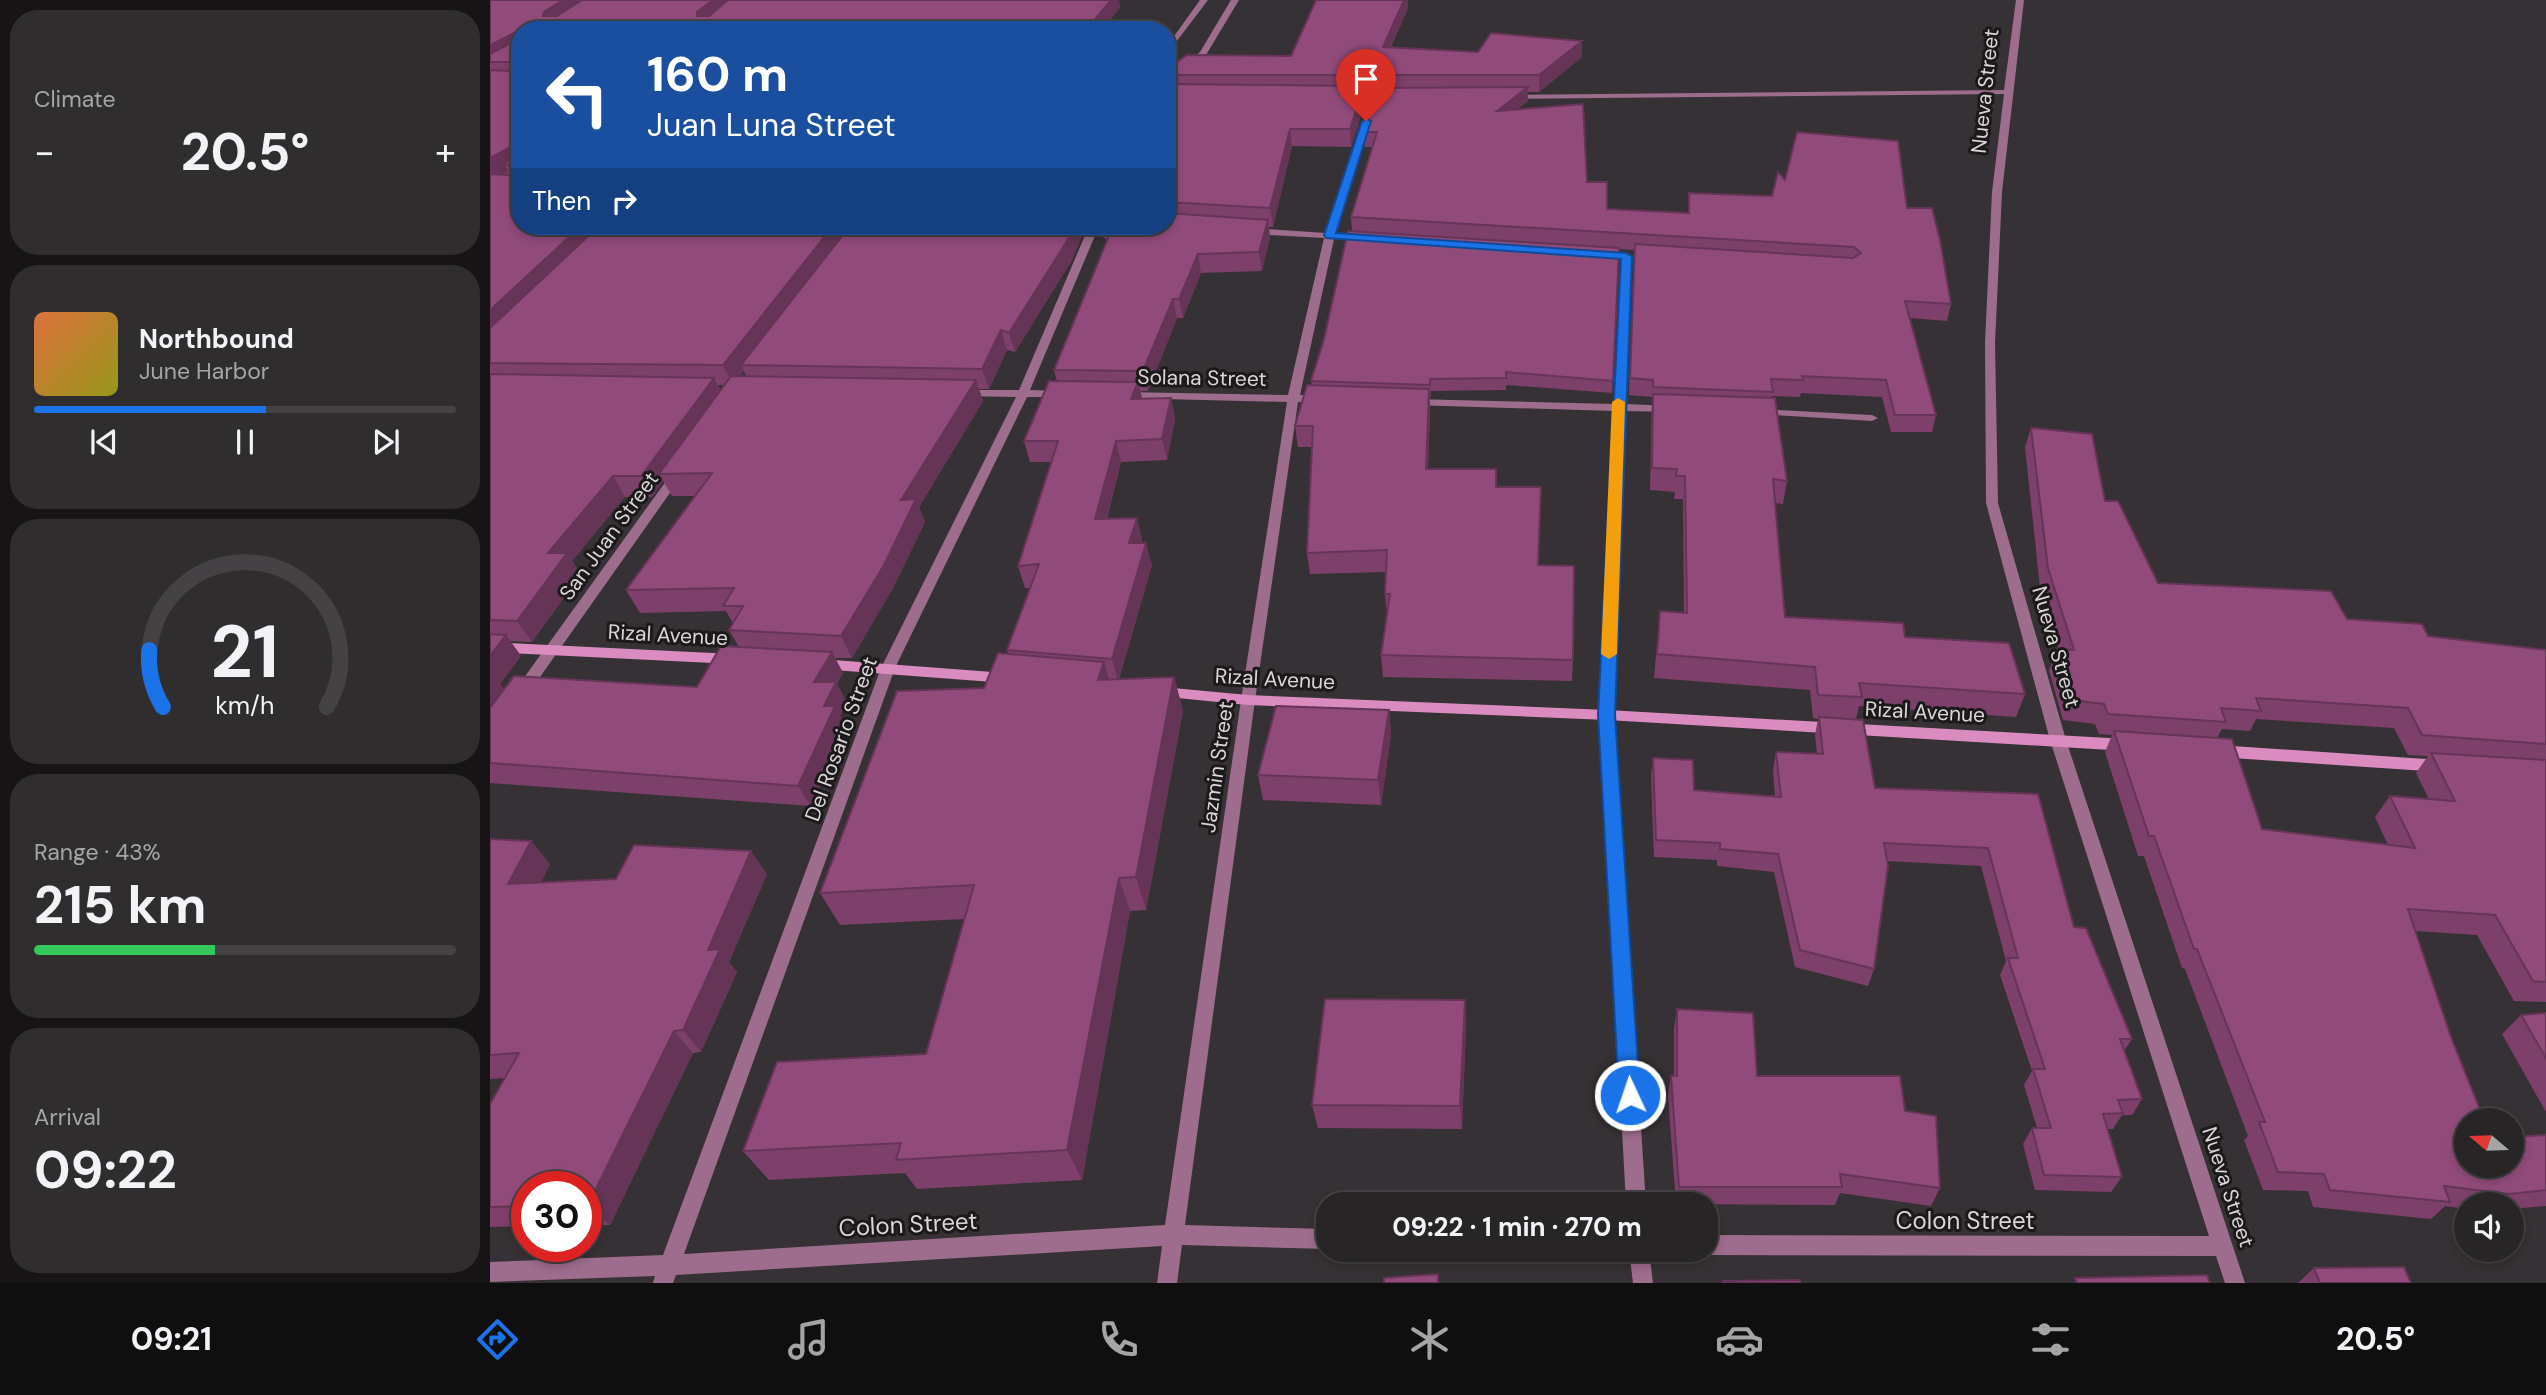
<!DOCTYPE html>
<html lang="en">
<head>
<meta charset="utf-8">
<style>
  :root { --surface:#282527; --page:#302d2f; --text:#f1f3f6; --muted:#a5a5a7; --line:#444244; --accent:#1a73e8 }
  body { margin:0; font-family:"DM Sans",sans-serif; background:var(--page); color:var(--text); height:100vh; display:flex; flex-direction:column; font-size:26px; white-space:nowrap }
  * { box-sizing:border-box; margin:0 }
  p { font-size:23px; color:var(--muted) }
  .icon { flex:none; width:38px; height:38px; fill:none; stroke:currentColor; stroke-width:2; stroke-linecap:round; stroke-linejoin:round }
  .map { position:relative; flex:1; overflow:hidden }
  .drawer { display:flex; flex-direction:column; gap:10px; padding:10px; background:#161415; width:490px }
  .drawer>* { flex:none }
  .hud { position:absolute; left:21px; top:21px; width:665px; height:214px; border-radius:28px; box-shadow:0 4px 10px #0003,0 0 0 2px var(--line); background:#1a4fa0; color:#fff; overflow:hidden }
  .needle { width:46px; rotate:289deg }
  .controls { position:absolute; left:1964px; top:1108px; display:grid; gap:14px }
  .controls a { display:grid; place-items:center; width:70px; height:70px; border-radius:50%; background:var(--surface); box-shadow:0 4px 10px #0003,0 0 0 2px var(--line); font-size:35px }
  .speed { position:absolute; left:21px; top:1171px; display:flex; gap:14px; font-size:35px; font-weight:700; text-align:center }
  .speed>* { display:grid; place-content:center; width:91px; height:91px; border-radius:50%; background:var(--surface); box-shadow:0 4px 10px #0003,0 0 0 2px var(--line); line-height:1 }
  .speed .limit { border:10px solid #d22; background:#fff; color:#111 }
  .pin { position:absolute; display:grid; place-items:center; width:60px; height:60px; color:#fff; margin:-72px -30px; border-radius:50% 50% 50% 0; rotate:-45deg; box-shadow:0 0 7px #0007 }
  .pin .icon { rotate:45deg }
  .me { position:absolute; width:77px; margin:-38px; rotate:357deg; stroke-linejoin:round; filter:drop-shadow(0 0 5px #0008) }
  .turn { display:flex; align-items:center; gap:24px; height:147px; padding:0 21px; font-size:32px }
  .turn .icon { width:91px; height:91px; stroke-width:2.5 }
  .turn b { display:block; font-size:49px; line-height:60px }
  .then { display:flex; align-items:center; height:66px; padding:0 21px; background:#0003; gap:14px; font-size:26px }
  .big { font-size:52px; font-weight:700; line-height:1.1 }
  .drawer .widget { flex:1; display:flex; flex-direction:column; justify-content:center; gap:10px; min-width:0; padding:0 24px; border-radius:28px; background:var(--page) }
  .drawer .dial { align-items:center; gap:0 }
  .dial svg { height:182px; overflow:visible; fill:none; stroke:var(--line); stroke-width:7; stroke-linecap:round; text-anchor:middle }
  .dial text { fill:var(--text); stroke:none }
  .song { display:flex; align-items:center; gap:21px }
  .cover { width:84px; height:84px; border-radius:10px; background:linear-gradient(135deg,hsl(20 70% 55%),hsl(60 70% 35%)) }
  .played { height:7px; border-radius:4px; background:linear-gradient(90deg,var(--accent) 55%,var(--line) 55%) }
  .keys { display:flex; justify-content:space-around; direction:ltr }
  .heat { display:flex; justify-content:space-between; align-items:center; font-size:38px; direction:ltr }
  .charge { height:10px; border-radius:5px; background:linear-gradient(90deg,#34c759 43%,var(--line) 0) }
  .trip { position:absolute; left:826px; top:1192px; width:402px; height:70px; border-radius:28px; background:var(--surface); box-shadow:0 4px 10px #0003,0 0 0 2px var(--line); font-weight:700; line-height:70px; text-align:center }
  .dock { display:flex; height:112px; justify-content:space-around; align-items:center; background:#100f10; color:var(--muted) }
  .dock .icon { width:49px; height:49px }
  .dock .selected { color:var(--accent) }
  .dock b { font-size:32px; color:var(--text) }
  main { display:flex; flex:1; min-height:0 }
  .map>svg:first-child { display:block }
</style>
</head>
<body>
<main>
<section class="drawer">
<div class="widget"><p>Climate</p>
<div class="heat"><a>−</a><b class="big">20.5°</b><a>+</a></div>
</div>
<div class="widget">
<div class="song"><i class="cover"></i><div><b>Northbound</b><p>June Harbor</p></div></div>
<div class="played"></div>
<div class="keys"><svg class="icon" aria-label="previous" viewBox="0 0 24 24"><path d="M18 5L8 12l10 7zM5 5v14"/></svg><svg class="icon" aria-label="pause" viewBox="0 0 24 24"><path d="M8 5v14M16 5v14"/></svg><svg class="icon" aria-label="next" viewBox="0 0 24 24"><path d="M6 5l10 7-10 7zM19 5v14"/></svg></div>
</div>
<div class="widget dial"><svg viewBox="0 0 100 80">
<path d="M14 69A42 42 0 1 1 86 69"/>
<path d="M14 69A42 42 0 0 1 8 44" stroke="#1a73e8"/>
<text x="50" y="56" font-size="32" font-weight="700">21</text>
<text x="50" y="72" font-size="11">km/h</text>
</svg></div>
<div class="widget"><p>Range · 43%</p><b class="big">215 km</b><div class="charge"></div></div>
<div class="widget"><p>Arrival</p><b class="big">09:22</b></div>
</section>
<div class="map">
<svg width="2056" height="1283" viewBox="0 0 2056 1283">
  <rect width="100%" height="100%" fill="#363134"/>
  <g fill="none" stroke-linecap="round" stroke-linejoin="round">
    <g fill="#9e6c8c" fill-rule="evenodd">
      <polygon points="710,0 718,0 677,54 677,46"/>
      <polygon points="741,0 749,0 716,55 677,86 677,80 710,52"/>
    </g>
    <g fill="#9e6c8c" fill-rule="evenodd">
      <polygon points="1526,0 1534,0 1512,192 1505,343 1508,503 1576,740 1755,1283 1735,1283 1726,1256 1216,1255 1208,1250 1216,1250 1216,1235 1719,1236 1560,740 1496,503 1495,343 1502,192 1514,94 1018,99 1014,97 1018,95 1514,90"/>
      <polygon points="881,96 888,98 845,233 873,235 878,238 873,241 844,239 810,395 831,396 837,399 831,402 808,402 765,700 695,1225 838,1229 838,1249 692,1245 687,1283 667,1283 672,1246 186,1275 183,1283 163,1283 165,1276 0,1282 0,1262 173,1255 391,668 526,397 473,396 467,393 473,390 529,390 599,226 609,226 540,390 572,391 578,394 572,397 537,397 405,668 194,1254 675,1225 751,700 797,402 634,398 628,395 634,392 798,395 834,238 761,234 756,231 761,228 836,233"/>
      <polygon points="1136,253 1141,256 1136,404 1181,406 1187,409 1181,412 1135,411 1124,715 1156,1204 1136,1204 1110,715 1124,411 921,405 915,402 921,399 1124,404 1131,256"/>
      <polygon points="1271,409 1382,415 1388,418 1382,421 1267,414 1265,412"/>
      <polygon points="188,469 194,473 38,694 28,694 26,690 28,686 184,470"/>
      <polygon points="1139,1250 1159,1250 1163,1283 1143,1283"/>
    </g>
    <g fill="#da8bbf" fill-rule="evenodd">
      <polygon points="0,642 243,654 250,659 243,664 0,652"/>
      <polygon points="330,659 516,673 523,678 516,683 330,669 323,664"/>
      <polygon points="672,687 758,695 1117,710 1637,739 1642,741 1645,745 1642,749 1637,751 1117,720 758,705 667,696 665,692 667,688"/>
      <polygon points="1727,745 1951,760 1956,762 1959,766 1956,770 1951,772 1727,757 1722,755 1719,751 1722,747"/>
    </g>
  </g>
  <g fill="#7d406a" fill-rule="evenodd">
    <path d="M0 0H629L630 8 30 226H596L582 260 525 352 517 350 499 389H489L493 401 429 507 435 522 403 588 362 658H345L353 673 347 684 357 703 350 716 356 727 321 806 0 783ZM254 371 256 376H250ZM228 385H234L231 391ZM173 481 182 496H205L136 590 150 613 236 611 243 623 239 630 249 647 207 687 14 689 10 684 31 656 20 641 42 642 91 574 82 561 135 497H162Z"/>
    <polygon points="918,8 901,47 988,52 1092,41 1092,57 1049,92 1038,92 1038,101 1027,109 1097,182 1117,209 1198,213 1199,193 1282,196 1295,180 1417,208 1461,304 1457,321 1420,318 1446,415 1442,432 1401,432 1392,397 1311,393 1310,397 1282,396 1297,481 1293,504 1285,503 1295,617 1415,637 1535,694 1526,717 1369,706 1366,719 1385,788 1548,794 1584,927 1642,1039 1634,1051 1652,1099 1642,1115 1632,1115 1623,1129 1617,1129 1632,1177 1621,1192 1545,1190 1533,1144 1542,1128 1547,1128 1534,1085 1542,1071 1510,975 1516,961 1491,866 1397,861 1384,969 1378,986 1305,967 1284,872 1227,866 1227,860 1164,857 1161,776 1163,758 1204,790 1285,796 1283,770 1286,752 1327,754 1325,735 1328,719 1323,718 1320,690 1164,678 1170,611 1194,613 1193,499 1184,499 1185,492 1160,490 1162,397 1139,395 1144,250 1129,249 1122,393 1016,385 1016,390 941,391 940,398 939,398 940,410 938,469 1006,487 1049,565 1083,660 1082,681 893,677 891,655 897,616 895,594 896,572 820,574 817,553 822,447 808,447 805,426 822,385 821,381 834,339 862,231 861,217 882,147 875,147 874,132 887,92 875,92 875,103 861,147 802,146 783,227 779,227 780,238 772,271 711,273 693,318 687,318 658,391 651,391 652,399 681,398 685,419 677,460 631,462 617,519 647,518 652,540 651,543 662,565 629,679 684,677 693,711 656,910 640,911 592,1180 427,1189 415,1173 279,1180 253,1151 436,1054 474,919 350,925 330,893 494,688 519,654 517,650 541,588 535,588 528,566 561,462 540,462 534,441 567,381 564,370 618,240 608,235 606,226 677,226 677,54 682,65 801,56"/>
    <path d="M1541 428 1615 501 1668 583 1938 636 2056 650V1002L2024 1001 1987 935 1925 931 1976 1166 2056 1135V1206L2021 1209V1204H1976V1209L1955 1206 1941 1219 1823 1207 1818 1191 1773 1190 1754 1140 1758 1136 1695 969 1692 968 1654 856H1648L1615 752 1622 735 1609 734 1605 724 1573 720 1560 674 1559 670 1567 649 1569 650 1550 588 1535 447ZM1766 719 1904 728 1918 755 1938 756 1926 773 1939 799 1900 796 1885 817 1898 845 1772 829 1727 738 1732 729 1760 731Z"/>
    <polygon points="899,710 901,735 891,805 773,800 768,775"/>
    <polygon points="0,839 41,841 60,864 51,882 277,874 239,962 247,972 211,1052 203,1053 120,1225 96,1226 96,1186 37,1186 37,1226 0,1227 0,1104 15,1078 0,1079"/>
    <polygon points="975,1000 976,1024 972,1129 828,1128 822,1105"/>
    <polygon points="1187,1009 1267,1076 1415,1111 1450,1188 1441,1206 1350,1193 1345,1205 1186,1204 1178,1095 1181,1076 1184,1076 1184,1029"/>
    <polygon points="2056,1013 2056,1112 2012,1034 2031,1015"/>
    <polygon points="1824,1268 1921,1283 1808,1283"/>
  </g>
  <g fill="#663456">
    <polygon points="73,0 106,0 62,28 53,16 54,12"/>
    <polygon points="223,0 249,0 213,30 207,16 207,12"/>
    <polygon points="621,0 629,0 630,8 612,30 596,30"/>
    <polygon points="914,0 918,0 918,8 894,63 893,47"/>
    <polygon points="24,33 30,45 0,62 0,45"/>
    <polygon points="1092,41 1092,57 1049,92 1049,75"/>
    <polygon points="681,55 683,71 677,75 677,58"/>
    <polygon points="874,86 875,103 861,147 860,129"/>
    <polygon points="1038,87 1038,101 1007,126 1007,111"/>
    <polygon points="800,129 802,146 783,227 780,208"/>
    <polygon points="21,147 22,165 14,164 18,171 0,181 0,158"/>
    <polygon points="778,220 780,238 772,271 769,252"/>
    <polygon points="91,226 120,226 0,340 0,310"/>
    <polygon points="343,226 365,226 251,365 254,371 243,385 233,365"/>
    <polygon points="584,226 596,226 582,260 525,352 519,333"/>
    <polygon points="708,254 711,273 693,318 689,299"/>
    <polygon points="683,299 687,318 658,391 653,371"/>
    <polygon points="511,330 517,350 499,389 492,369"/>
    <polygon points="224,378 234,398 169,474 173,481 162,497 151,476"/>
    <polygon points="486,380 493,401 429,507 435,522 403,588 362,658 351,636 411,500"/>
    <polygon points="648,382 653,403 641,399"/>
    <polygon points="939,389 940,410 937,490 936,469"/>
    <polygon points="681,398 685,419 677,460 672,439"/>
    <polygon points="626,441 631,462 611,541 605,519"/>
    <polygon points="123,476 135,497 82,561 91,574 42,642 27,621 58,553"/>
    <polygon points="647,518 652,540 645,565 639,543"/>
    <polygon points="656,543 662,565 628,681 622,659"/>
    <polygon points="16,635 31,656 10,684 19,695 0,722 0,656"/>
    <polygon points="342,652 353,673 347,684 357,703 350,716 356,727 321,806 308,786 324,682"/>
    <polygon points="614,662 624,696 608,680"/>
    <polygon points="684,677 693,711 656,910 646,877"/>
    <polygon points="899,710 901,735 891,805 888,780"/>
    <polygon points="41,841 60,864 39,907 18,884"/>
    <polygon points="261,851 277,874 239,962 247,972 211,1052 193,1030 218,950"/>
    <polygon points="629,878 640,911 592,1180 577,1150"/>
    <polygon points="975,1000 976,1024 972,1129 970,1106"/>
    <polygon points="184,1031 203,1053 120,1225 98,1205"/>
  </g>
  <g fill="#914b7b" stroke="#663456" stroke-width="2">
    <polygon points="0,0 73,0 54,12 53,16 67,16 92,0 223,0 207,12 207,16 219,16 238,0 621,0 596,30 30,30 30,226 91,226 0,310 0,174 22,175 22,165 14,164 22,158 21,147 0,158 0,70 21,71 24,68 22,62 0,62 0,54 23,42 24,33 0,45"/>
    <polygon points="826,0 914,0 893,47 988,52 1001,33 1092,41 1049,75 677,75 677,69 697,55 801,56"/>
    <polygon points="677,84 874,86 860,129 800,129 780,208 677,202"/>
    <polygon points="1038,87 1007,111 1093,104 1097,182 1117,182 1117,209 1199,213 1199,193 1282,196 1288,172 1295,180 1307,132 1408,141 1417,208 1442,208 1450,240 1461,304 1415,301 1446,415 1405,415 1396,380 1312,376 1313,380 1281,379 1283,392 1163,387 1163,380 1140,378 1145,244 1363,258 1371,253 1364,247 861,217 887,132 874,132 888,88"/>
    <polygon points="677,213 778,220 769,252 708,254 689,299 683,299 653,371 564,370 623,226 622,226 677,226"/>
    <polygon points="109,226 343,226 233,365 0,363 0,328"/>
    <polygon points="360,226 584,226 577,241 519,333 511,330 492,369 251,365"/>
    <polygon points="858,231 1129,248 1123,381 1016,372 1016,378 940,379 940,385 821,381 834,339"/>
    <polygon points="0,374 224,378 151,476 123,476 58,553 77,553 27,621 0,620"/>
    <polygon points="241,376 486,380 411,500 426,499 394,565 351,636 239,630 253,606 233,606 244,588 136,590 222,473 169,474"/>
    <polygon points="559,381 648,382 641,399 681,398 672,439 626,441 605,519 647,518 639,543 656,543 622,659 517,650 549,564 528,566 568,441 534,441"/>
    <polygon points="817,385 939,389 936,469 1006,469 1006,487 1051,487 1048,565 1084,566 1083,660 891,655 900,594 895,594 897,550 817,553 823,426 805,426"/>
    <polygon points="1163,394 1285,398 1297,481 1283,479 1295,617 1413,623 1415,637 1519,643 1535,694 1369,683 1372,697 1328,695 1325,667 1167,654 1170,611 1197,613 1195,476 1186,476 1187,469 1162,468"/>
    <polygon points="1541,428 1602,434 1615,501 1628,501 1668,583 1841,591 1857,619 1932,624 1938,636 2056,650 2056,744 1932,735 1918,708 1766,698 1771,711 1731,708 1736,722 1618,714 1614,704 1582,700 1567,649 1584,650 1558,568"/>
    <polygon points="0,634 16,635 0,656"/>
    <polygon points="231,646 342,652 324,682 346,682 334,706 345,706 308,786 0,763 0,708 24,676 207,687"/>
    <polygon points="508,653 614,662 608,680 684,677 646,877 629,878 577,1150 406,1160 411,1143 253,1151 287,1062 436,1054 484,885 330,893 407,691 494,688"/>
    <polygon points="786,706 899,710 888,780 768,775"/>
    <polygon points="1329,717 1373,720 1385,788 1548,794 1584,927 1596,928 1642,1039 1630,1039 1652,1099 1628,1100 1633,1113 1613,1114 1632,1177 1554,1175 1542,1128 1561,1128 1543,1069 1555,1069 1518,958 1528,958 1498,848 1394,843 1398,866 1384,969 1310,950 1288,854 1230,849 1230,843 1166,840 1163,758 1203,760 1204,790 1291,797 1286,752 1333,754"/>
    <polygon points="1624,731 1742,739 1772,829 1925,848 1900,796 1965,801 1941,753 2056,760 2056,982 2043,981 2005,915 1918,909 1961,1037 1994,1120 1976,1120 1976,1166 2021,1166 2021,1137 2056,1135 2056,1190 2019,1194 1954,1186 1960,1202 1840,1190 1834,1174 1788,1172 1769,1122 1775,1122 1707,949 1704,949 1664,836 1659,836"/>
    <polygon points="0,839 41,841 18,884 126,879 144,845 261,851 218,950 230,949 193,1030 184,1031 98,1205 96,1205 96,1186 37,1186 37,1206 0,1207 0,1104 29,1053 0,1055"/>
    <polygon points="835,999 975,1000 970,1106 822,1105"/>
    <polygon points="1187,1009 1263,1013 1267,1076 1410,1076 1415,1111 1446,1116 1450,1188 1350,1174 1352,1187 1189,1187 1181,1076 1187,1076"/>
    <polygon points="2056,1013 2056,1058 2031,1015"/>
    <polygon points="1914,1267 1921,1283 1830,1283 1824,1268"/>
    <polygon points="948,1274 948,1283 894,1283 894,1278"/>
    <polygon points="1717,1275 1720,1283 1587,1283 1585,1278"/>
    <polygon points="1310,1280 1311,1283 1233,1283 1233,1281"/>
  </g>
  <polygon fill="#1a73e8" stroke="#114b97" stroke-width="2" points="876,118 881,121 846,233 1136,253 1142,256 1125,715 1150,1095 1147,1102 1140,1105 1132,1102 1129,1095 1108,715 1131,259 836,238 834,235 872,121"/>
  <polygon fill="#f59e0b" points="1128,398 1135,402 1127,654 1119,659 1111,654 1122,402"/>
  <g text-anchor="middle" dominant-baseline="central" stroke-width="6" stroke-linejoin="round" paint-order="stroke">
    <g font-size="21" fill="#dad6d8" stroke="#1c191b">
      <text transform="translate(1495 91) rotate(-84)">Nueva Street</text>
      <text transform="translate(712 378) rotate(1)">Solana Street</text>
      <text transform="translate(119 536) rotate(-54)">San Juan Street</text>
      <text transform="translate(178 635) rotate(3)">Rizal Avenue</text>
      <text transform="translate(1566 647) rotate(74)">Nueva Street</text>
      <text transform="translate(785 679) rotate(3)">Rizal Avenue</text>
      <text transform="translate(1435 712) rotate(3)">Rizal Avenue</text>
      <text transform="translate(351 739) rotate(-70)">Del Rosario Street</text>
      <text transform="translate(727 767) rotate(-82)">Jazmin Street</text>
      <text transform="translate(1738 1187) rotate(72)">Nueva Street</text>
    </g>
    <g font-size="24" fill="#dad6d8" stroke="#1c191b">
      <text x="1475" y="1220">Colon Street</text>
      <text transform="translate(418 1224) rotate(-3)">Colon Street</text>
    </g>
  </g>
</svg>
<div class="controls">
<a><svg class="needle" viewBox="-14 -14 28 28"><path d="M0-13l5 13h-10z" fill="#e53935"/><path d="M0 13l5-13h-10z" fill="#a5a5a7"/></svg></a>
<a><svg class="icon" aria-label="sound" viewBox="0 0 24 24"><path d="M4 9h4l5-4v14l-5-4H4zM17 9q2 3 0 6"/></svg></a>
</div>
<div class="speed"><div class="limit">30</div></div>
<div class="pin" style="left:876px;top:121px;background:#d93025"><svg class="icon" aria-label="arrive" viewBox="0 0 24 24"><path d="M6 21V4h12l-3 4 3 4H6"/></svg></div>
<svg class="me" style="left:1140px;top:1095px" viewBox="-20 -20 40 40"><circle r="17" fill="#1a73e8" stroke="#fff" stroke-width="3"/><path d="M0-11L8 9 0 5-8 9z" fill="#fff"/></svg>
<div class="trip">09:22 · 1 min · 270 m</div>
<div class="hud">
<div class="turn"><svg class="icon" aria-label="left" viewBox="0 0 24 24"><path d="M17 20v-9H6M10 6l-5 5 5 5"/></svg><div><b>160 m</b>Juan Luna Street</div></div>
<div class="then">Then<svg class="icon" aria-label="right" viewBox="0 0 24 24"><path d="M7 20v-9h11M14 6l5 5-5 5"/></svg></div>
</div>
</div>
</main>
<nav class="dock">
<b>09:21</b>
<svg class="icon selected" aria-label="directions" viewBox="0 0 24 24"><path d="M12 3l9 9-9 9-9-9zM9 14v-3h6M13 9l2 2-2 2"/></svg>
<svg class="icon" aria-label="music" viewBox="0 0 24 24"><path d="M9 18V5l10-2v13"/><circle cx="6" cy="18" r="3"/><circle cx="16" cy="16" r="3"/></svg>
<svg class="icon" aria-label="phone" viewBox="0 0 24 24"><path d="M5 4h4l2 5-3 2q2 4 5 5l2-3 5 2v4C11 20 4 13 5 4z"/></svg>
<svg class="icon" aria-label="climate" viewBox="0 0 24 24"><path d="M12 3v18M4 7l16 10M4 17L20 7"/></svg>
<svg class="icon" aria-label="car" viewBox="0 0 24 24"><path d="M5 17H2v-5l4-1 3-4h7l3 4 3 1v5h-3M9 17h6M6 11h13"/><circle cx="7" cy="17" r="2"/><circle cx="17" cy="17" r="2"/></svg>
<svg class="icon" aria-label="filters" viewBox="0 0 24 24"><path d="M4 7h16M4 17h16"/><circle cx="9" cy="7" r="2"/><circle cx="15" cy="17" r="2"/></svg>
<b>20.5°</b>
</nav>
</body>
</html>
